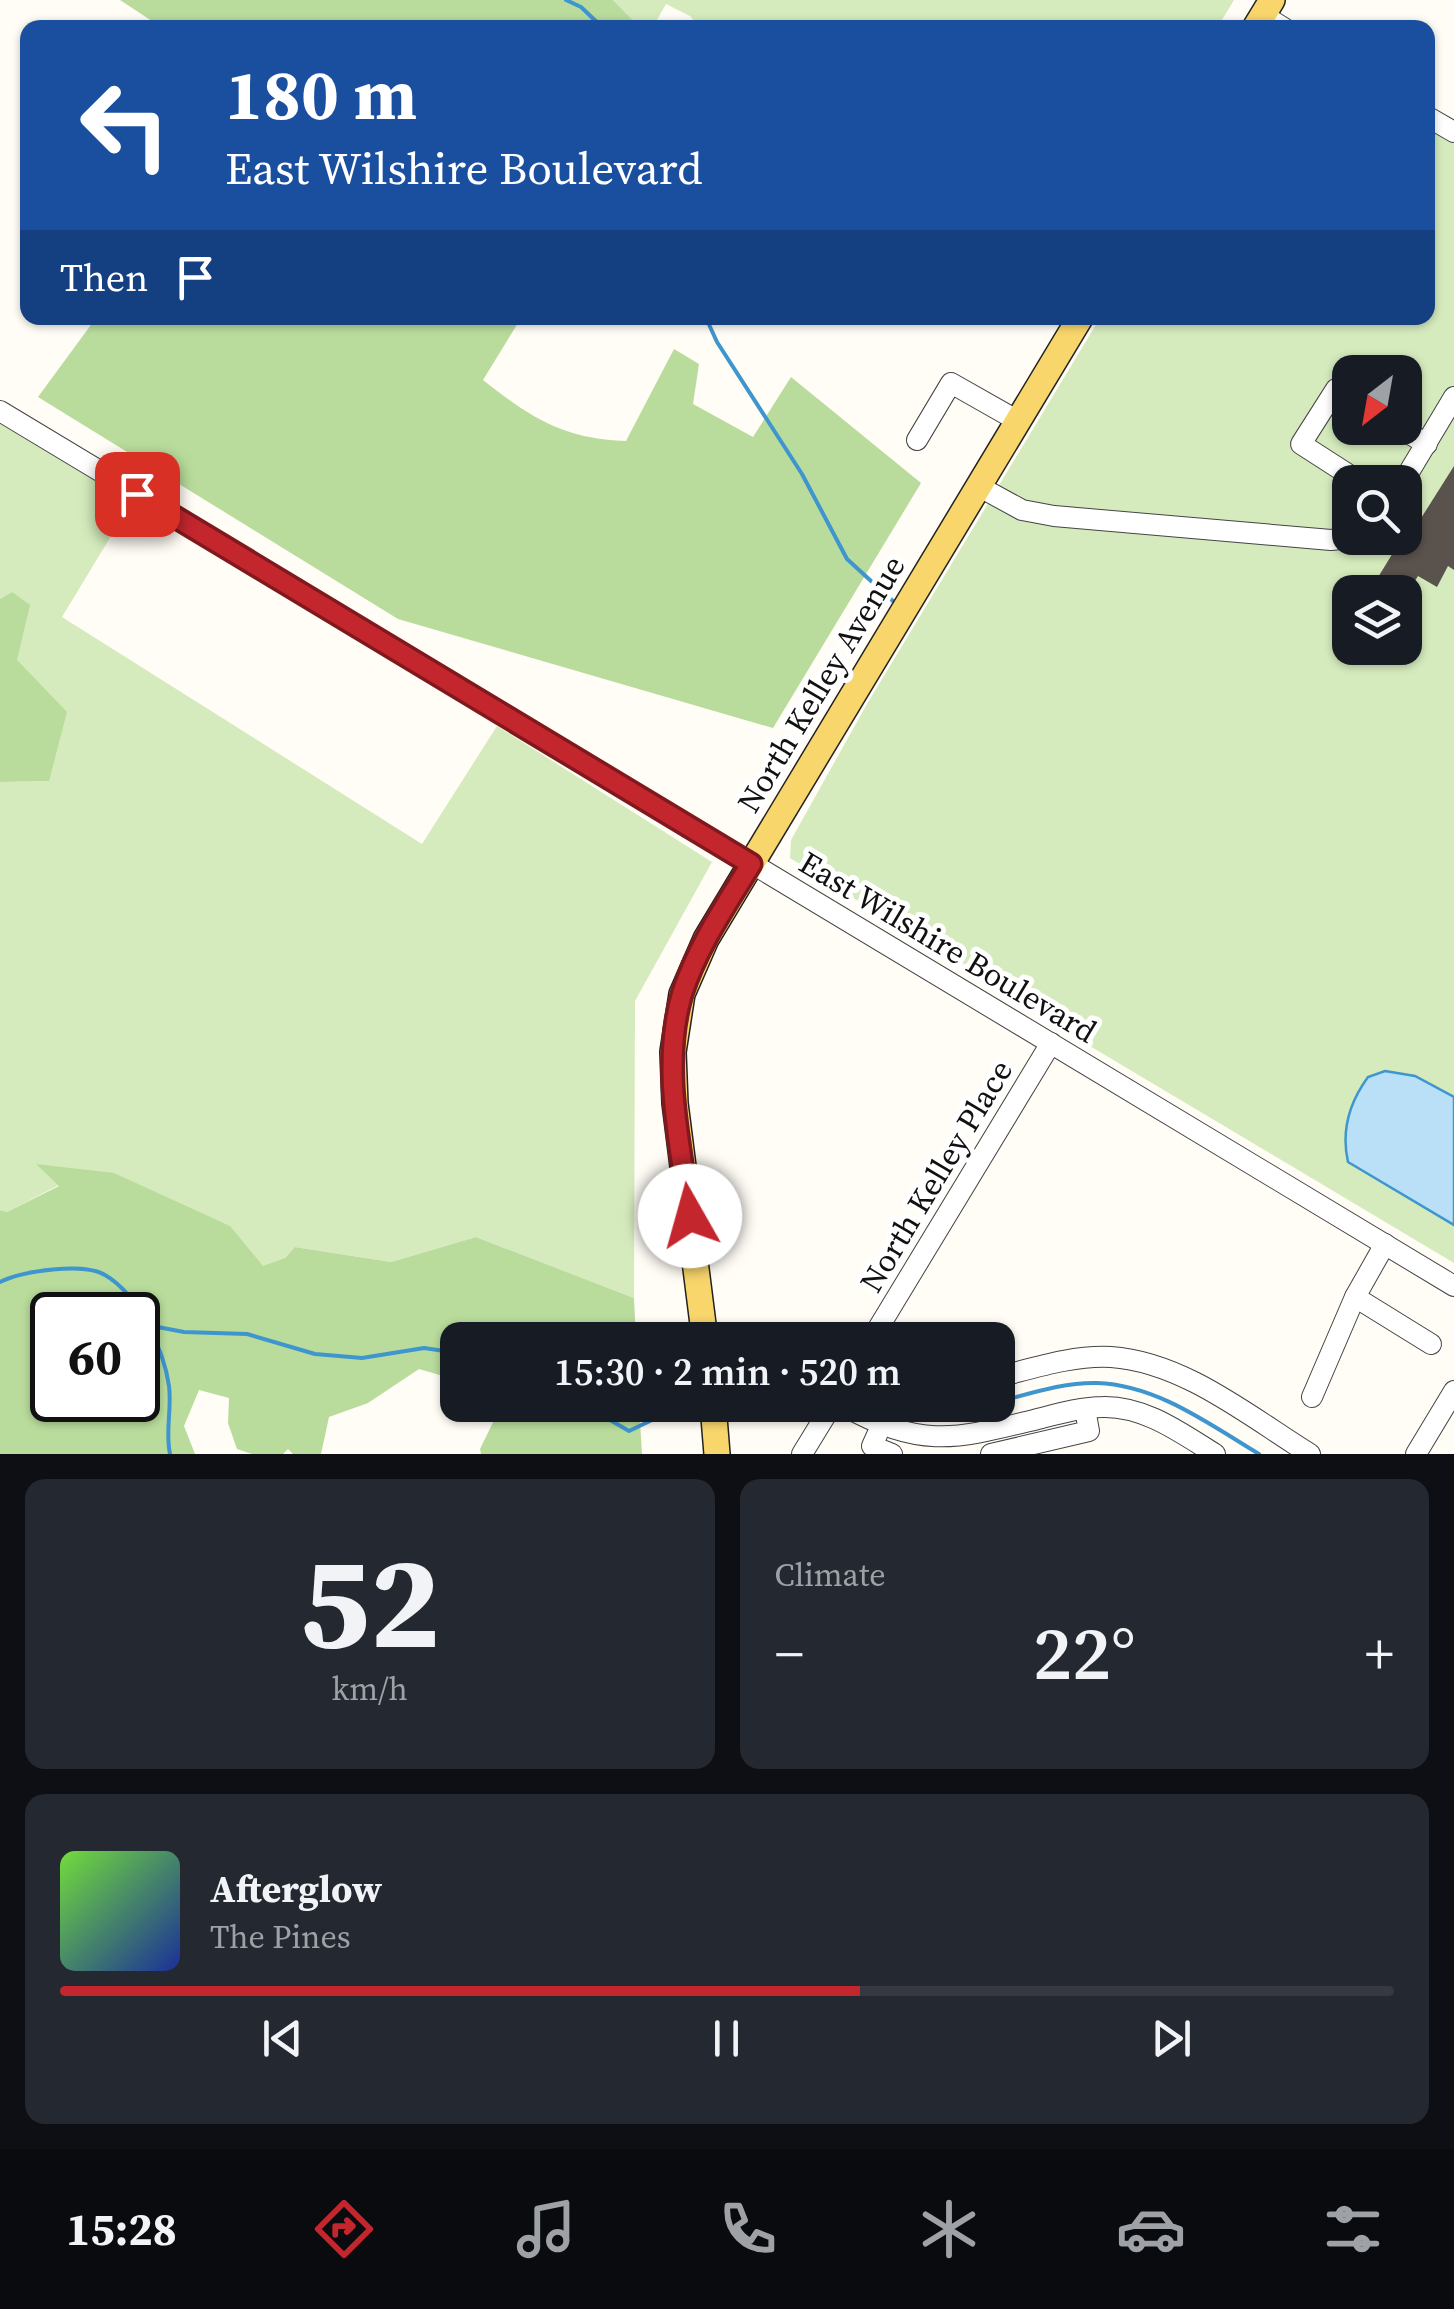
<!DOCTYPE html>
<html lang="en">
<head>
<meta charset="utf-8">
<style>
  :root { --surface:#171b24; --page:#242831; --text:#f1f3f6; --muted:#9ea1a6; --line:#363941; --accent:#c4262e }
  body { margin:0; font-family:"Source Serif 4",serif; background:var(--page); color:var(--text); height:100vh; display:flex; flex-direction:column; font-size:38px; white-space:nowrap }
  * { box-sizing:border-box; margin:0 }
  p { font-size:32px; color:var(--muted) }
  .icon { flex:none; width:55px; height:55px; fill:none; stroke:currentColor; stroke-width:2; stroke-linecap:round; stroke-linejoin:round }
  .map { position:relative; height:1454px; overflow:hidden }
  .details { display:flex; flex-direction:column; gap:25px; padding:25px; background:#0d0f14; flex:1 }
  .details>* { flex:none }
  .top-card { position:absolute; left:20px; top:20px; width:1415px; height:305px; border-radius:20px; box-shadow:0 2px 8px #0004; background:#1a4fa0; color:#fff; overflow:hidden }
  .needle { width:65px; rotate:211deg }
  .controls { position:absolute; left:1332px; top:355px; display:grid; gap:20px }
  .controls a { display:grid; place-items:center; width:90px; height:90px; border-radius:20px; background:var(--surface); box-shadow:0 2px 8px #0004; font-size:50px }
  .speed { position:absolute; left:30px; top:1292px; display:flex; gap:20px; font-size:50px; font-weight:700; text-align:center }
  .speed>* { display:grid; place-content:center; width:130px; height:130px; border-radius:50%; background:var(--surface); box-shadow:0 2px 8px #0004; line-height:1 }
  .speed .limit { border:5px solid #111; border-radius:15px; background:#fff; color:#111 }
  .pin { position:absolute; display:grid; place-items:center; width:85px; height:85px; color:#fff; margin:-42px; border-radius:20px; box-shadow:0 5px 15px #0006 }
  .me { position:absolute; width:110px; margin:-55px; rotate:353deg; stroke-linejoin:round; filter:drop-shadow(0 0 8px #0008) }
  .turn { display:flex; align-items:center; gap:35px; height:210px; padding:0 40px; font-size:45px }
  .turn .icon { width:130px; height:130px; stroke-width:2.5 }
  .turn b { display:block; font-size:70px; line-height:85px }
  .then { display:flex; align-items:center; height:95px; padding:0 40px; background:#0003; gap:20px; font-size:38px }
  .big { font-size:75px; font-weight:600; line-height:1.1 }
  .details .tile { flex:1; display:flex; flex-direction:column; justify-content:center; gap:15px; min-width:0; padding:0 35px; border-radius:20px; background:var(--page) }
  .details .dial { align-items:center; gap:0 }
  .dial b { font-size:130px; line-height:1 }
  .song { display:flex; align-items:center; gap:30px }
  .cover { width:120px; height:120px; border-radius:15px; background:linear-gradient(135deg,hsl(100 70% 55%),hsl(230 70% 35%)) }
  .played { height:10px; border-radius:5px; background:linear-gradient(90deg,var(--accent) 60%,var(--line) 60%) }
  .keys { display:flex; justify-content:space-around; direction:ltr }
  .heat { display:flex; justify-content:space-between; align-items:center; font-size:55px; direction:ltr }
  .details .tiles { flex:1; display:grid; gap:25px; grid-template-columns:1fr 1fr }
  .tile:last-child { grid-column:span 2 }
  .trip { position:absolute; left:440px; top:1322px; width:575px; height:100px; border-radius:20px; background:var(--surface); box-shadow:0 2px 8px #0004; font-weight:600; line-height:100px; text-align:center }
  .tab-bar { display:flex; height:160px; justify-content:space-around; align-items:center; background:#090b0e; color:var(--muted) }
  .tab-bar .icon { width:70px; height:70px }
  .tab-bar .selected { color:var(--accent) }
  .tab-bar b { font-size:45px; color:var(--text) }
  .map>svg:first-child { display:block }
</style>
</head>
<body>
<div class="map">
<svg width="1454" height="1454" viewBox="0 0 1454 1454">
  <rect width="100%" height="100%" fill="#fffdf5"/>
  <g fill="#d5ebbd" fill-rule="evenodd">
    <polygon points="613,0 1234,0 1217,28 738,28 733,22 724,27 700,28 690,16 666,4 653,27 639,28"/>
    <path d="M1428 127 1454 143V1263L1068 1033 790 858 791 840 867 704 1100 318H1428ZM1350 372H1405V428H1350ZM1350 482H1405V538H1350ZM1350 592H1405V648H1350Z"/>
    <polygon points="0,422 131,503 62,617 422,844 497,726 712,862 635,1001 634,1298 476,1237 391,1262 295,1247 285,1258 263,1267 229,1226 38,1164 59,1185 7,1212 0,1210 0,782 49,781 17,660 12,592 0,599"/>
  </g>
  <g fill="#b9dc9c" fill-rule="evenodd">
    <polygon points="120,0 613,0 639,27 161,27"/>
    <path d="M96 318H521L483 380C531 418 563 439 626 441L674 349 699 364 693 404 753 437 791 377 921 483 773 728 398 619 38 397Z"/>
    <polygon points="12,592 30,605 17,660 67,712 49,781 0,782 0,599"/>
    <path d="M36 1164 114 1173 230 1226 263 1266 285 1258 295 1247 391 1262 476 1237 634 1298 636 1340H458L457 1380 419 1369 368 1403 329 1417 321 1454H293L288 1449 283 1454H252L237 1449 228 1423 229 1398 199 1390 184 1426 195 1454H0V1210L7 1212 59 1186ZM52 1315H138V1400H52Z"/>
    <polygon points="489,1405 639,1405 642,1454 481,1454 480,1449 498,1412"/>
  </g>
  <path fill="#b9e0f7" stroke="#3f96cf" stroke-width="2.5" d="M1385 1071 1415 1076 1454 1097V1225L1348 1162C1341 1131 1349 1103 1368 1077Z"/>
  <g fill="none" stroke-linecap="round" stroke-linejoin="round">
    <g stroke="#3f96cf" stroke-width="4">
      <polyline points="566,0 581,7 603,28"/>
      <polyline points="706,318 717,342 802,474 847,559 894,602"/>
      <path d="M0 1282C22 1271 84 1262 105 1275 138 1294 164 1350 169 1386 172 1410 165 1431 170 1454"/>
      <polyline points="147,1325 184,1332 247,1334 315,1354 362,1358 424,1348 458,1353"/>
      <path d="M998 1402C1029 1394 1064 1382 1097 1383 1157 1385 1209 1424 1259 1454"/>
      <polyline points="584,1405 629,1431 675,1409"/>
      <path d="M901 1405C932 1417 957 1414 989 1405"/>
    </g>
  </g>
  <polygon fill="#5a524d" points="1454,466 1454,570 1448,566 1437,587 1418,576 1408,592 1369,592 1402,538 1418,523"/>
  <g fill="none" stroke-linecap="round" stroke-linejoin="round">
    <defs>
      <g id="minor">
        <polyline points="1263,15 1284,28"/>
        <polyline points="1428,117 1454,132"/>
        <polyline points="1350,398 1336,389 1301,444 1360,482"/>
        <polyline points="0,411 1454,1286"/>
        <polyline points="1399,428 1427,444"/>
        <polyline points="917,440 951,383 1018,421"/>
        <polyline points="1403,482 1454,397"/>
        <polyline points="978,486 1022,510 1054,516 1331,540 1350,538"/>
        <polyline points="1355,1297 1431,1344"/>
        <polyline points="871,1340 1051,1043"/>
        <path d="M998 1377C1034 1368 1073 1355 1111 1357 1184 1362 1250 1417 1310 1454"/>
        <polyline points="1312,1397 1355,1297 1385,1244"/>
        <path d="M842 1405C924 1450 955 1439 1042 1418 1061 1413 1083 1407 1103 1407 1145 1406 1181 1433 1215 1454"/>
        <polyline points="881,1426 872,1446 892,1454"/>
        <polyline points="802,1454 832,1405"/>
        <polyline points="991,1454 1089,1431 1085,1409"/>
        <polyline points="1416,1454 1454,1391"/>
      </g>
      <g id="major">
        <polyline points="1255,28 1272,0"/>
        <polyline points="705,1340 675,1103 673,1052 682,994 706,939 1080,318"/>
        <polyline points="713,1405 717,1454"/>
      </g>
    </defs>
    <use href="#minor" stroke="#444" stroke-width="22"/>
    <use href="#major" stroke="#222" stroke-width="28"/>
    <use href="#minor" stroke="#fff" stroke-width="20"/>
    <use href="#major" stroke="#f9d66b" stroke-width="25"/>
  </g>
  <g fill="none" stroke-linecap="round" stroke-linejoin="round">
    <defs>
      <path id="route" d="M137 494 751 864C726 905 697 947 682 994 661 1065 680 1144 690 1216"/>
    </defs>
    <use href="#route" stroke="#7f191e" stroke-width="25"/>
    <use href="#route" stroke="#c4262e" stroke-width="18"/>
  </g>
  <g text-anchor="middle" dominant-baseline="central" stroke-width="10" stroke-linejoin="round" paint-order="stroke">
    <g font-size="32" fill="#111" stroke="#fff">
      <text transform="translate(821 684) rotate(-59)">North Kelley Avenue</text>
      <text transform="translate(948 947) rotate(31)">East Wilshire Boulevard</text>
      <text transform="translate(936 1176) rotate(-59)">North Kelley Place</text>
    </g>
  </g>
</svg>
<div class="controls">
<a><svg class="needle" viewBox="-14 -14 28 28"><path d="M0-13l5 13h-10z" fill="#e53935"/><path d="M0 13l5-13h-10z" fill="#9ea1a6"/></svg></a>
<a><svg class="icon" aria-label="search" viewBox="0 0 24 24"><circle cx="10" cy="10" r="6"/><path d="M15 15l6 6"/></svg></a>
<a><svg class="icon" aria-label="layers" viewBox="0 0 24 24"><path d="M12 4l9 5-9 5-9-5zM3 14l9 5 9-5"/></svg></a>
</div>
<div class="speed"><div class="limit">60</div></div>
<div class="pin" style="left:137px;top:494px;background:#d93025"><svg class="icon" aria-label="arrive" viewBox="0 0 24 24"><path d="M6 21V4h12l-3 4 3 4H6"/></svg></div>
<svg class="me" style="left:690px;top:1216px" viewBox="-20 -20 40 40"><circle r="19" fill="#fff"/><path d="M0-13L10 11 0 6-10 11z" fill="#c4262e"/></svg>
<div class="trip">15:30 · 2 min · 520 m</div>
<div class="top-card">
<div class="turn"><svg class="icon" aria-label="left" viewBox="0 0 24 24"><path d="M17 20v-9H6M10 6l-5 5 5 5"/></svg><div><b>180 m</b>East Wilshire Boulevard</div></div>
<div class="then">Then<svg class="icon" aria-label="arrive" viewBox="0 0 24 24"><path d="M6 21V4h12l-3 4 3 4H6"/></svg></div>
</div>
</div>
<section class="details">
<div class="tiles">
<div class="tile dial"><b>52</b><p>km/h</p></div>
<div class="tile"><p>Climate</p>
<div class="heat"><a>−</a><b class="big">22°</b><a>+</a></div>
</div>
<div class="tile">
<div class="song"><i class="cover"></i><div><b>Afterglow</b><p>The Pines</p></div></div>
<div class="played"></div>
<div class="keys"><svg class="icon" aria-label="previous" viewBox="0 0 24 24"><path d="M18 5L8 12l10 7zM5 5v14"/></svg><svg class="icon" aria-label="pause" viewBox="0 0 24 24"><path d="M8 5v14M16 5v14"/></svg><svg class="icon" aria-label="next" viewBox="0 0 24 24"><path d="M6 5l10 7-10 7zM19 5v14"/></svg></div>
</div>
</div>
</section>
<nav class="tab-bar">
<b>15:28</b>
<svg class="icon selected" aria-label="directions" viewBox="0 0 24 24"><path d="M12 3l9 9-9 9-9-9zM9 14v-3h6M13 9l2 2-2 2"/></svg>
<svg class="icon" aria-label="music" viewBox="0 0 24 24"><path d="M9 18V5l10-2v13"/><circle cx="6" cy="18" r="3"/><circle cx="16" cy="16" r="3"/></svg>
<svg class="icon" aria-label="phone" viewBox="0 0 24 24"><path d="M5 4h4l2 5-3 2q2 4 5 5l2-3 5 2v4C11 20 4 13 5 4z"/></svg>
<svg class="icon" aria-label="climate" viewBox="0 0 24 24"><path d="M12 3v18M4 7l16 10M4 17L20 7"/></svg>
<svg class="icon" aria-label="car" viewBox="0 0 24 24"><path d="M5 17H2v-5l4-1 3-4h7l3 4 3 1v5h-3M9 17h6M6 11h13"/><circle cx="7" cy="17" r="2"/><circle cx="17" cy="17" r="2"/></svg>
<svg class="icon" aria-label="filters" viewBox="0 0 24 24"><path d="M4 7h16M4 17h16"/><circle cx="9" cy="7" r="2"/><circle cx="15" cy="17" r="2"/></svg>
</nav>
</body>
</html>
